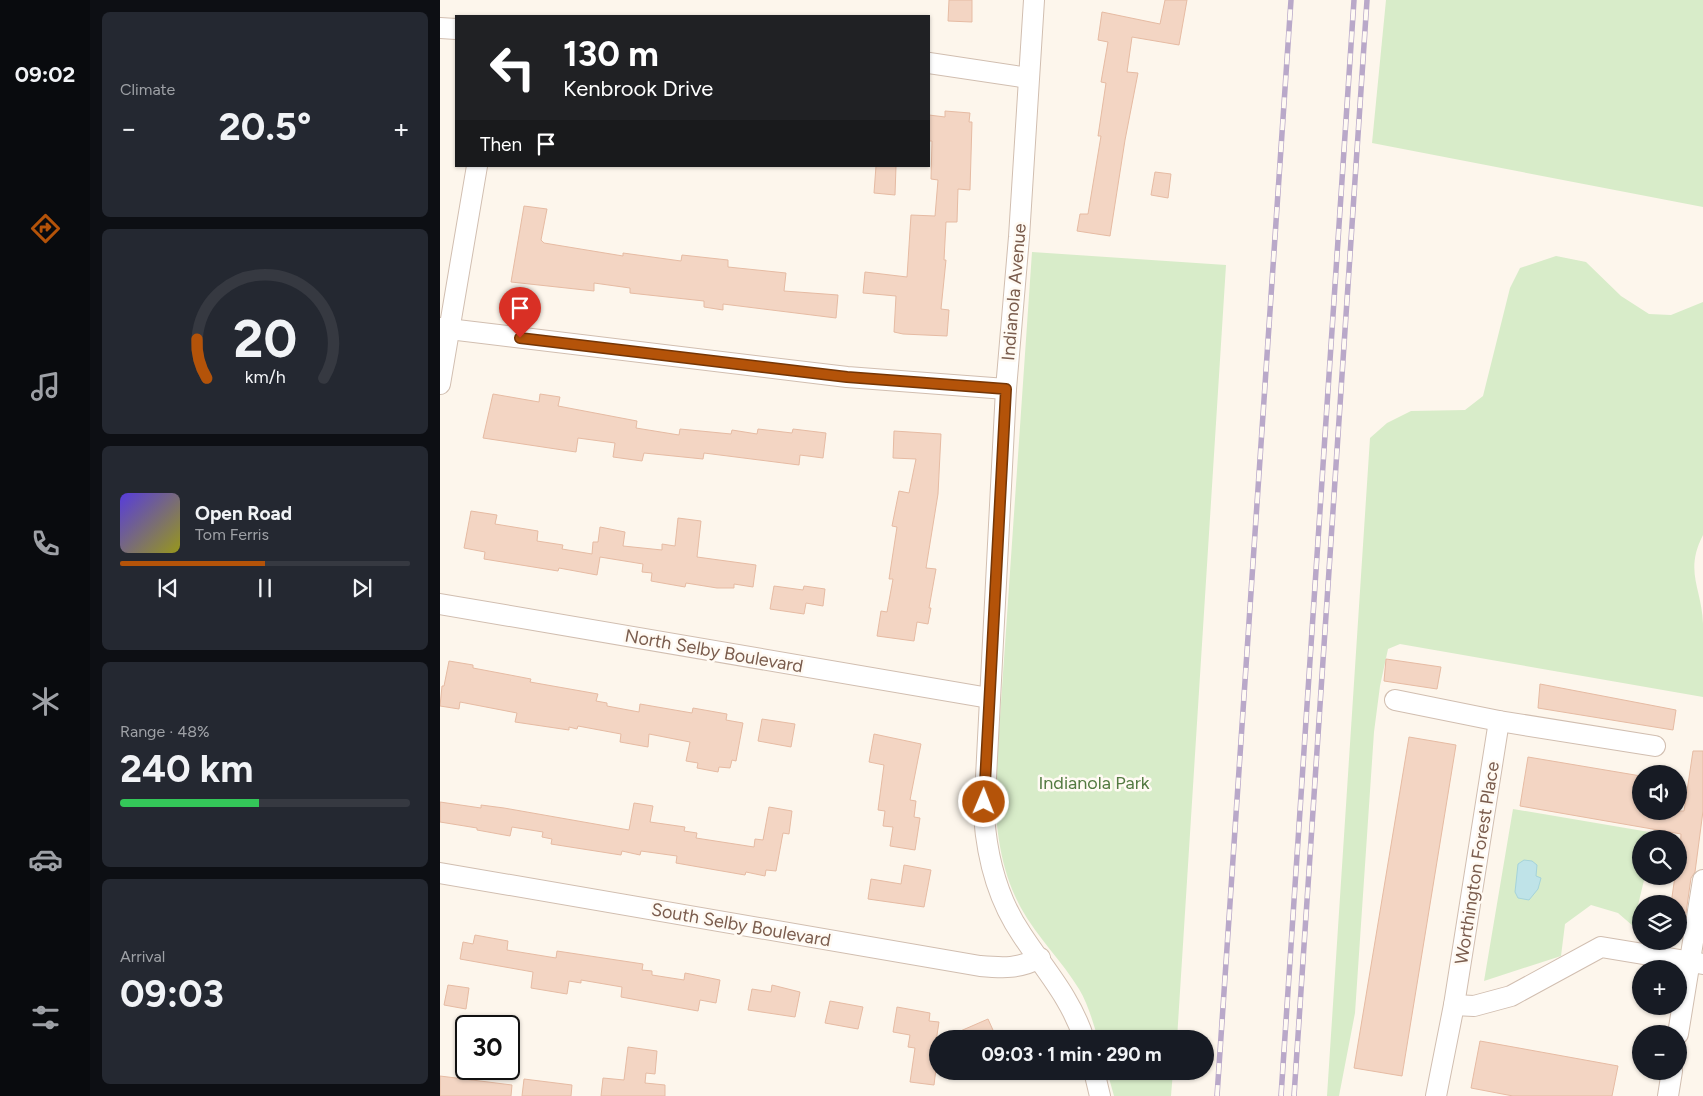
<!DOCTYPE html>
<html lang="en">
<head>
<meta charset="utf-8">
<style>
  :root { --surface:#171b24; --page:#242831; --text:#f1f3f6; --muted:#9ea1a6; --line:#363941; --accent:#b45309 }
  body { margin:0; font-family:Figtree,sans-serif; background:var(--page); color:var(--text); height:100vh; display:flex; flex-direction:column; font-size:19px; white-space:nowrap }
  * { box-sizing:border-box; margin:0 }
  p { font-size:16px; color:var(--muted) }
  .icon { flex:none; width:28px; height:28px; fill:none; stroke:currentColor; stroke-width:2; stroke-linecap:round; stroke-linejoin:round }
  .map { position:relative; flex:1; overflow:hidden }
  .sheet { display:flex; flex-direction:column; gap:12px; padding:12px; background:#0d0f14; width:350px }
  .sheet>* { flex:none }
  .top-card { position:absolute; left:15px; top:15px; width:475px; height:152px; border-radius:0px; box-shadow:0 1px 4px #0004; background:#202124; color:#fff; overflow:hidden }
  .fabs { position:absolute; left:1192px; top:765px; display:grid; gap:10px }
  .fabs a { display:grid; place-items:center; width:55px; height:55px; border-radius:50%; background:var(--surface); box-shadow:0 1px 4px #0004; font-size:25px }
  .speed { position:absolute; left:15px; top:1015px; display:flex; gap:10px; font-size:25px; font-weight:700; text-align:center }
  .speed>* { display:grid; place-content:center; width:65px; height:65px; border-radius:50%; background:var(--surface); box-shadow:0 1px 4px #0004; line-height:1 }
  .speed .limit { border:2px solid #111; border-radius:8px; background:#fff; color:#111 }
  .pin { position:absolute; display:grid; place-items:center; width:42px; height:42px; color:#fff; margin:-51px -21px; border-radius:50% 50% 50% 0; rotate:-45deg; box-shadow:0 0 5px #0007 }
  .pin .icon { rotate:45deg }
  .me { position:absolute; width:55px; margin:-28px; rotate:1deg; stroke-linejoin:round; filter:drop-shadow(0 0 4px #0008) }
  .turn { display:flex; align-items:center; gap:18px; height:105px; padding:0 25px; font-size:22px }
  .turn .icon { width:65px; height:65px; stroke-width:2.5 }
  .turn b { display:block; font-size:35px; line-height:42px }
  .then { display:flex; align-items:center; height:48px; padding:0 25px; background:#0003; gap:10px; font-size:19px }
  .big { font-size:38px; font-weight:700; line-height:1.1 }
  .sheet .widget { flex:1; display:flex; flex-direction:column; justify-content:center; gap:8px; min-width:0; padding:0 18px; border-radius:8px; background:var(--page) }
  .sheet .dial { align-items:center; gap:0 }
  .dial svg { height:130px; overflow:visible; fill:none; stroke:var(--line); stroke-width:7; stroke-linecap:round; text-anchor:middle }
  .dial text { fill:var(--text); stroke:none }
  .song { display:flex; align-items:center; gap:15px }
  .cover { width:60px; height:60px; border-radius:8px; background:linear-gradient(135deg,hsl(250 70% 55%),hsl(60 70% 35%)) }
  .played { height:5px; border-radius:2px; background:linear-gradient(90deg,var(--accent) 50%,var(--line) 50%) }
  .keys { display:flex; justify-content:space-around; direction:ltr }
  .heat { display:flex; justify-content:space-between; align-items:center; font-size:28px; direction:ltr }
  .charge { height:8px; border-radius:4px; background:linear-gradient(90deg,#34c759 48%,var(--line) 0) }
  .trip { position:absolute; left:489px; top:1030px; width:285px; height:50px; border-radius:25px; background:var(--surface); box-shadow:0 1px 4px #0004; font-weight:700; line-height:50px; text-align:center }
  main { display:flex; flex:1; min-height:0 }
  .tab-bar { display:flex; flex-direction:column; width:90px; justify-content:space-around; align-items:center; background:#090b0e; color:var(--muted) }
  .tab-bar .icon { width:35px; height:35px }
  .tab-bar .selected { color:var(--accent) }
  .tab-bar b { font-size:22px; color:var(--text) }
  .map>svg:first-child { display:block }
</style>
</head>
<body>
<main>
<nav class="tab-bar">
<b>09:02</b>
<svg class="icon selected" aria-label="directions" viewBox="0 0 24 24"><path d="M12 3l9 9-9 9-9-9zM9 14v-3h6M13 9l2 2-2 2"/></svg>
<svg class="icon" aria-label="music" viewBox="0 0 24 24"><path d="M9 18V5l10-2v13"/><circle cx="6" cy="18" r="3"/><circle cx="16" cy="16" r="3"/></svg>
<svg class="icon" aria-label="phone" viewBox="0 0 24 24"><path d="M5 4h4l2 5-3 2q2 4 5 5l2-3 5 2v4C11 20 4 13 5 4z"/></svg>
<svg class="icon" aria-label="climate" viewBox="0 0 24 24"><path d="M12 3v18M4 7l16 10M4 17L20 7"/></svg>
<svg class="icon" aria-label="car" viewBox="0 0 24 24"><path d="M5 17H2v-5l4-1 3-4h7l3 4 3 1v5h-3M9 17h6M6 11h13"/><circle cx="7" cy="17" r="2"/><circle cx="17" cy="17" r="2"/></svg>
<svg class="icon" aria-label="filters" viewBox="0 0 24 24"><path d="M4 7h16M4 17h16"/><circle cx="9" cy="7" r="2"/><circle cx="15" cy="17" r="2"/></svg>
</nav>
<section class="sheet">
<div class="widget"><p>Climate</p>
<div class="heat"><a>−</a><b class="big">20.5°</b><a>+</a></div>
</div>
<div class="widget dial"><svg viewBox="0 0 100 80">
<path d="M14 69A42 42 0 1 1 86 69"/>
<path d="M14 69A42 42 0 0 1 8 45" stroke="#b45309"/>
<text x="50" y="56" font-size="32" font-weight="700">20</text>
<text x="50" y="72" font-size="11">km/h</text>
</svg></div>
<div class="widget">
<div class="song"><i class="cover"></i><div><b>Open Road</b><p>Tom Ferris</p></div></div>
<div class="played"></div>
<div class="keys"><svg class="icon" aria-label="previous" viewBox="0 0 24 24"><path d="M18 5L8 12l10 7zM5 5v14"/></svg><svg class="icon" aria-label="pause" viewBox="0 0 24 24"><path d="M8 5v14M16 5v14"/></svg><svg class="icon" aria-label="next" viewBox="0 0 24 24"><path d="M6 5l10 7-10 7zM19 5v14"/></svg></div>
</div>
<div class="widget"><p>Range · 48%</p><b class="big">240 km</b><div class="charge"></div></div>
<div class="widget"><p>Arrival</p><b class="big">09:03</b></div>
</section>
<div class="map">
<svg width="1263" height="1096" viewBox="0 0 1263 1096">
  <rect width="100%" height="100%" fill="#fdf6ec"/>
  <g fill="#d8ecc9">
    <polygon points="946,0 1263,0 1263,207 932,143"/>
    <path d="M592 252 786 265 737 1039H658C653 1022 648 1004 639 989 622 961 597 937 581 908 561 871 556 832 555 790Z"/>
    <path d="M1116 256 1146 262 1181 296 1209 314 1231 315 1263 302V535C1244 572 1262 588 1263 624 1263 649 1263 673 1263 697L960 644 948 649 940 686 934 732 915 1013 899 1096H887L930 438 947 423 971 411 1025 410 1043 396 1070 288 1080 268Z"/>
    <polygon points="1073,809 1215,833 1213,839 1201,839 1201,876 1205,876 1193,926 1178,913 1151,905 1125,924 1121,956 1044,981"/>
    <polygon points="667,1071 733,1071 731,1096 674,1096"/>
  </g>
  <polygon fill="#bfe3e8" stroke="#a5d3da" points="1084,860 1092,861 1097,865 1096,876 1101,878 1098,889 1089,900 1078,898 1075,892 1078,864"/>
  <g fill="#f3d5c3" stroke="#e6bba3">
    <polygon points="509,0 532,0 532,22 508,21"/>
    <polygon points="725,0 747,0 739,45 692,37 687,72 698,73 685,140 670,236 637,231 640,214 648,214 661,136 658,136 666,83 661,82 668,42 658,40 662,12 720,24"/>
    <polygon points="505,111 530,113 529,122 532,122 530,190 518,189 517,222 506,222 504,260 506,260 501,309 509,310 507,336 463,334 454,332 456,296 423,293 425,272 467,277 471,215 495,216 498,180 491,179 492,141 489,141 489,115 505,117"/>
    <polygon points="436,166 456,166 455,195 434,193"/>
    <polygon points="715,172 731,174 728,198 711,195"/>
    <polygon points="84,206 107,209 101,240 104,243 183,256 183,253 241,261 242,255 288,260 288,267 346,273 344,291 398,295 396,318 283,304 283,310 264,307 264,301 190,293 190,288 154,283 154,291 71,282"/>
    <polygon points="53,394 99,402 100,394 120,397 118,406 197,421 196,428 239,435 240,429 291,434 292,430 317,434 318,429 352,433 353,429 386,433 383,458 360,455 359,465 264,453 263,459 204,453 202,461 173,457 175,443 138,438 136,452 43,438"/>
    <polygon points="454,431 501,434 498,494 486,568 496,569 489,608 491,608 488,624 477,622 474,641 437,636 441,611 447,612 453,579 449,579 457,527 452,526 459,491 469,493 476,459 453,458"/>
    <polygon points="31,511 57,515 55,524 98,531 97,541 123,545 122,549 152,554 153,542 158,542 160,527 185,532 183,546 222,550 222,544 235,546 238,518 261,521 257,557 316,565 313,587 294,584 294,588 277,588 246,583 245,587 211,581 212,573 202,572 203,564 160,557 157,575 119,568 118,571 44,559 45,552 24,548"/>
    <polygon points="334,586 363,590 364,586 385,589 383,606 366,603 364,614 330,609"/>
    <polygon points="946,659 1001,667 997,689 944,681"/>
    <polygon points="9,661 33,665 33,668 91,679 90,682 158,694 156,701 167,703 167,706 199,712 200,704 252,713 253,708 287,714 286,720 303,723 296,761 292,760 290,768 279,767 278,772 257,768 258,763 246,761 250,742 209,734 208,747 180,742 181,734 138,726 137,729 129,727 129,730 75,722 77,713 20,702 19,709 0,706 2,686 4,686"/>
    <polygon points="1100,684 1236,710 1233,730 1098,708"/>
    <polygon points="322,719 355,724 351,747 318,741"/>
    <polygon points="434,734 481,744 470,800 476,801 474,817 480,818 475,850 450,846 453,827 443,826 445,811 438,810 444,765 429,762"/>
    <polygon points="969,737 1016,745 962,1076 914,1068"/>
    <polygon points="1253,751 1263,751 1263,811 1255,872 1251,878 1246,913 1239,912 1239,904 1231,904 1235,876 1239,876 1241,834 1080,806 1088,757 1201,776 1201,811 1244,811"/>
    <polygon points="0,802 41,808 41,805 64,808 189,830 194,803 213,806 210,822 245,827 244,831 257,833 256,838 314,847 315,839 323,840 329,807 352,811 349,834 343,833 336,871 326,870 325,876 306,872 305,875 236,863 237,856 201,851 200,855 182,851 181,855 111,844 112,839 102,837 103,832 72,827 70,836 37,830 37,828 0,822"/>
    <polygon points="464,865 491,870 484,907 428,899 431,879 461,884"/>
    <polygon points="35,935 68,941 67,950 116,958 117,951 203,964 202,970 212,971 212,975 244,980 245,973 280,980 276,1003 260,1000 258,1011 181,997 182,987 141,980 141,983 129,981 127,994 91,988 93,972 20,959 23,942 33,944"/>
    <polygon points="8,985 29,988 26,1009 4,1005"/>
    <polygon points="332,985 360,992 355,1017 308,1010 312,989 331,992"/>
    <polygon points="390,1001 423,1007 418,1029 385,1023"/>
    <polygon points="457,1007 490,1013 489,1021 499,1022 493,1061 497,1061 494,1085 470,1082 475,1048 468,1047 470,1035 453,1032"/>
    <polygon points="548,1019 557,1039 502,1039"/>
    <polygon points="1040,1041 1178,1066 1172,1096 1073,1096 1031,1088"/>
    <polygon points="188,1047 217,1051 215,1074 206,1073 205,1083 225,1085 225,1096 161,1096 163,1078 184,1080"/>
    <polygon points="0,1076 72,1085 71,1096 0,1096"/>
    <polygon points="84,1079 132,1085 131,1096 82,1096"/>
  </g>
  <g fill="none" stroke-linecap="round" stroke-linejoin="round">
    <defs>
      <g id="minor">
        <path d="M594 0 579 237 566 389 544 816C547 857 558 900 582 935 605 970 631 998 644 1039"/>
        <polyline points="0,28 16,29"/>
        <polyline points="489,63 588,78"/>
        <polyline points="0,328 407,377 566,389"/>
        <polyline points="0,384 37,166"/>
        <polyline points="0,604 549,698"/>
        <polyline points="955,700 1059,721 1215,746"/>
        <path d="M0 873 540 966C563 968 579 969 600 958"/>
        <polyline points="1014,1005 1059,721"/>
        <polyline points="1238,1034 1263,880"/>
        <polyline points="654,1071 660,1096"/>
        <polyline points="996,1096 1014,1005 1034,1006 1071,996 1161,947 1263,964"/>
        <polyline points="1228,1096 1232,1071"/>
      </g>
    </defs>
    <use href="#minor" stroke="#d1beb0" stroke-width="22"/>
    <use href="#minor" stroke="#fff" stroke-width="20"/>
    <defs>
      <g id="rail">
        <polyline points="777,1096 851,0"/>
        <polyline points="841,1096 914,0"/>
        <polyline points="854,1096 927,0"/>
      </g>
    </defs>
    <use href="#rail" stroke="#b9a8c9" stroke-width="5.5"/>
    <use href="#rail" stroke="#fffaf3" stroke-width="4" stroke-dasharray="11" stroke-linecap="butt"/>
  </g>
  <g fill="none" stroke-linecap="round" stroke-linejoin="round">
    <defs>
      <polyline id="route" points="80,338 407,377 566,389 544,802"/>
    </defs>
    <use href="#route" stroke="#753606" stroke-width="12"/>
    <use href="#route" stroke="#b45309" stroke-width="9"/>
  </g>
  <g text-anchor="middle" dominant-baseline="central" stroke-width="5" stroke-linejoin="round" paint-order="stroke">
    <g font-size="18" fill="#7a5c4d" stroke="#fffaf3">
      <text transform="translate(574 292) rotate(-85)">Indianola Avenue</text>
      <text transform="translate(274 651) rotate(10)">North Selby Boulevard</text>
      <text transform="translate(1037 863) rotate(-81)">Worthington Forest Place</text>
      <text transform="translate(301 925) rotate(10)">South Selby Boulevard</text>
    </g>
    <g font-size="18" fill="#537a41" stroke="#fffaf3">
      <text x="654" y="783">Indianola Park</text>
    </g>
  </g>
</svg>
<div class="fabs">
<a><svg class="icon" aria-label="sound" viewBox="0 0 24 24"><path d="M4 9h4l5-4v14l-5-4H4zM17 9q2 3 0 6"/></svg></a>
<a><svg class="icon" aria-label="search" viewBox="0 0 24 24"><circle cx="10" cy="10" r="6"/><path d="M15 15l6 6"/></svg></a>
<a><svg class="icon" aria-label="layers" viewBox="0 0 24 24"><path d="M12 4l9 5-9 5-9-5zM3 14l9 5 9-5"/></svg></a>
<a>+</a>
<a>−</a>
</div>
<div class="speed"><div class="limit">30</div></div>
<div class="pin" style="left:80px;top:338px;background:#d93025"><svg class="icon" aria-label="arrive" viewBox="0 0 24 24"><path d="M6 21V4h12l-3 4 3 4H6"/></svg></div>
<svg class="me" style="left:544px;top:802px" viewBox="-20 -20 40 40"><circle r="17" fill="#b45309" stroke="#fff" stroke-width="3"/><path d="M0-11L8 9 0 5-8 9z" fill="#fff"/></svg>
<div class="trip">09:03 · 1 min · 290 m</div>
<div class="top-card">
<div class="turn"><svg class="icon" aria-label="left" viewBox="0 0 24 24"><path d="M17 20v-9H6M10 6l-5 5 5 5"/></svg><div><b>130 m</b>Kenbrook Drive</div></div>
<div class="then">Then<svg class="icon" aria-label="arrive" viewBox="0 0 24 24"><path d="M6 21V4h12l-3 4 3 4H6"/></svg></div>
</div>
</div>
</main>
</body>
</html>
